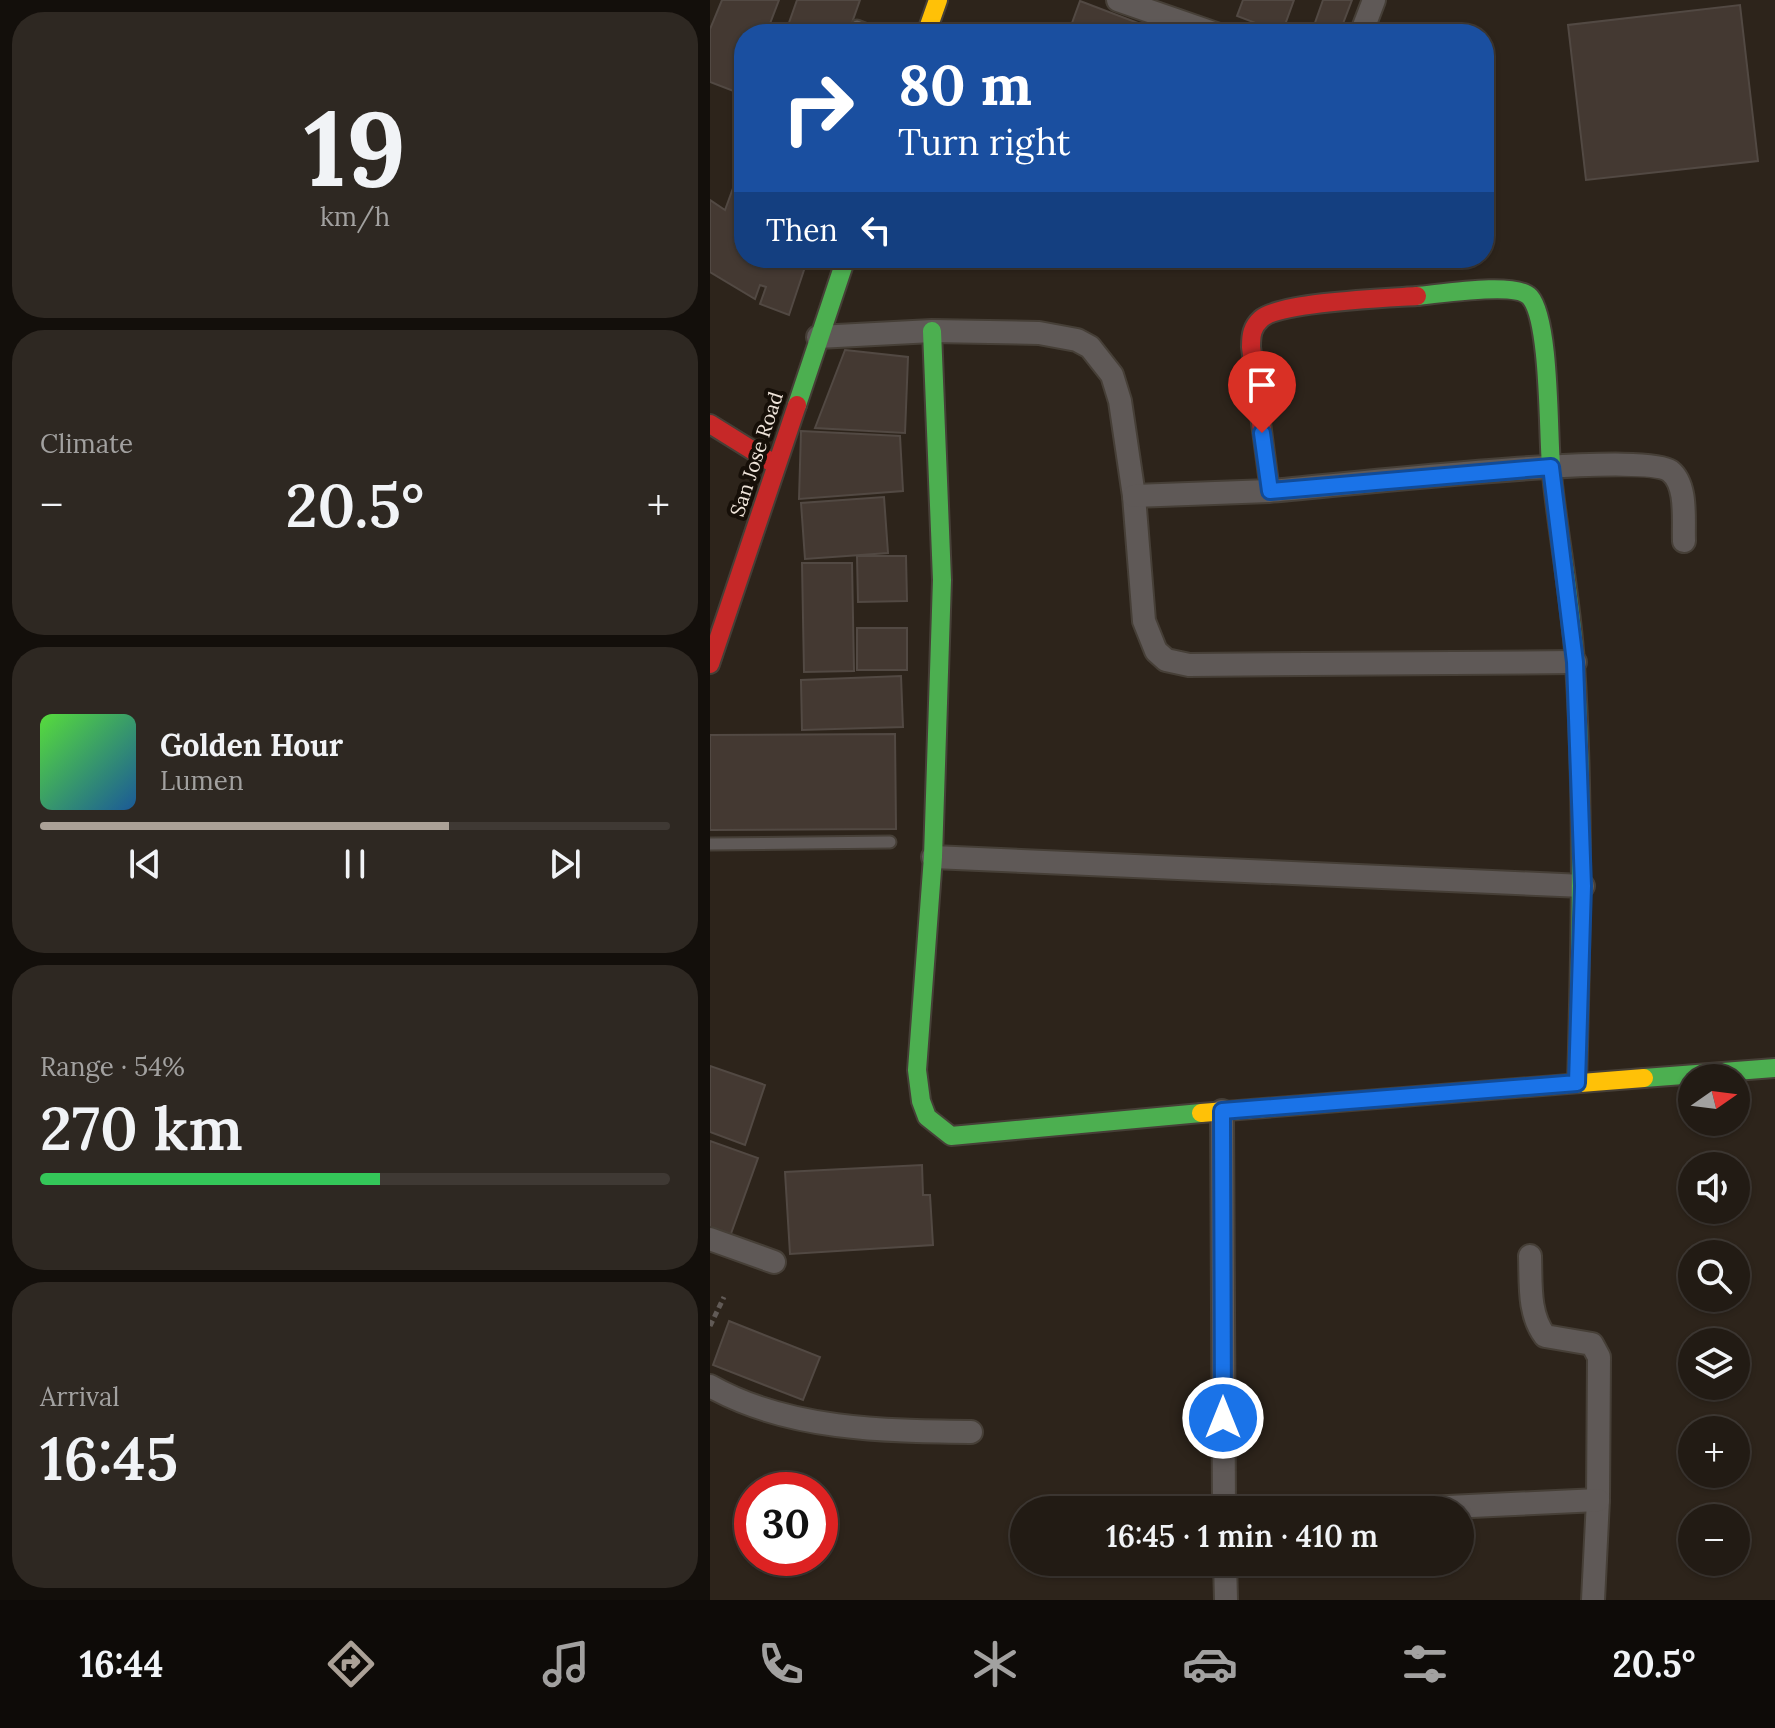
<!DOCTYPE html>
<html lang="en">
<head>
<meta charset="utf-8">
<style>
  :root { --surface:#221b14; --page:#2e2822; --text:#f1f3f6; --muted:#a2a1a0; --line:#3f3934; --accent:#aba197 }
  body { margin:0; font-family:Lora,serif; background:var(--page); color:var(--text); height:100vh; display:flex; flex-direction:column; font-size:30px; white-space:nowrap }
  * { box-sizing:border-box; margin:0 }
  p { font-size:26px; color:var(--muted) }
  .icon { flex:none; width:44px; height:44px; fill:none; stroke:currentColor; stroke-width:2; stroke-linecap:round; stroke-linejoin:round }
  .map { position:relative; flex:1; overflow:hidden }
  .details { display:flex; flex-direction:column; gap:12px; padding:12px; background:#130f0b; width:710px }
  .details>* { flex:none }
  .top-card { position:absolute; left:24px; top:24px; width:760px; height:244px; border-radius:32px; box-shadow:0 2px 6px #0004,0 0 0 2px var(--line); background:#1a4fa0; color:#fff; overflow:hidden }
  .needle { width:52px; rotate:76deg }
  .tools { position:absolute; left:968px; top:1064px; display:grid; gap:16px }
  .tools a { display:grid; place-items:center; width:72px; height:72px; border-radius:50%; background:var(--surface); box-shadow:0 2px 6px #0004,0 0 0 2px var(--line); font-size:40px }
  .speed { position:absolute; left:24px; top:1472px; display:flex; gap:16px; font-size:40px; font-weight:700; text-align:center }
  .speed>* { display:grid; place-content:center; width:104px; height:104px; border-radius:50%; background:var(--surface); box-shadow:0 2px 6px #0004,0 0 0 2px var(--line); line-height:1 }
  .speed .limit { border:12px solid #d22; background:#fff; color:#111 }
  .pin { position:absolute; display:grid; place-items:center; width:68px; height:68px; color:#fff; margin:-82px -34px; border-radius:50% 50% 50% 0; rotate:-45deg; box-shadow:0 0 8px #0007 }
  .pin .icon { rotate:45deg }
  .me { position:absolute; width:88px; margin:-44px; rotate:0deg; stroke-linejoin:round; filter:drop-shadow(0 0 6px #0008) }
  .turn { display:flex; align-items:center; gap:28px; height:168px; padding:0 32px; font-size:36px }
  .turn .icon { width:104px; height:104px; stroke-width:2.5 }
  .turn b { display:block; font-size:56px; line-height:68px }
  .then { display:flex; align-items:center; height:76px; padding:0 32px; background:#0003; gap:16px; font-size:30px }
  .big { font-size:60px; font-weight:600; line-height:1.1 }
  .details .tile { flex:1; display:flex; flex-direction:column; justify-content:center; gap:12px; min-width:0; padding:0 28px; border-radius:32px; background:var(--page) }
  .details .dial { align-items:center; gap:0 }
  .dial b { font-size:104px; line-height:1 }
  .song { display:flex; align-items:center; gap:24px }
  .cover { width:96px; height:96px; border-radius:12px; background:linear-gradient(135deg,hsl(110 70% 55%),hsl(210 70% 35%)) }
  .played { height:8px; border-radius:4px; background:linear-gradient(90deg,var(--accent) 65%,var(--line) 65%) }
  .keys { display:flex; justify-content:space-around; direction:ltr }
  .heat { display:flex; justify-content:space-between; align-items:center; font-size:44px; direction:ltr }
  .charge { height:12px; border-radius:6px; background:linear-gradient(90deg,#34c759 54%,var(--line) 0) }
  .trip { position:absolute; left:300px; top:1496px; width:464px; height:80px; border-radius:40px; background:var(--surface); box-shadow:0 2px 6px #0004,0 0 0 2px var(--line); font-weight:600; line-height:80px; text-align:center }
  .menu { display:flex; height:128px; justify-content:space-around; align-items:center; background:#0e0b08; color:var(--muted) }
  .menu .icon { width:56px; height:56px }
  .menu .selected { color:var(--accent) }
  .menu b { font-size:36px; color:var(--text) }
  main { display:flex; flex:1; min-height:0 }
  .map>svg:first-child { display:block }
</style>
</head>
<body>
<main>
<section class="details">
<div class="tile dial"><b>19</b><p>km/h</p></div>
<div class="tile"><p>Climate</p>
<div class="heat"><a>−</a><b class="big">20.5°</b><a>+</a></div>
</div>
<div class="tile">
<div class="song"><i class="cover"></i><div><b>Golden Hour</b><p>Lumen</p></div></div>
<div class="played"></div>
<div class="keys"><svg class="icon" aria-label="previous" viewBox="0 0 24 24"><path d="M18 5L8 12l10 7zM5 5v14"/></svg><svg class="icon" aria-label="pause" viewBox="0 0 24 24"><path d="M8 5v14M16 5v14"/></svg><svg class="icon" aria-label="next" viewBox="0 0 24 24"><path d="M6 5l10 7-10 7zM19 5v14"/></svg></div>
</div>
<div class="tile"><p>Range · 54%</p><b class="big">270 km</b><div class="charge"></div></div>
<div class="tile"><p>Arrival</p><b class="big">16:45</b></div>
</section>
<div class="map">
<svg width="1065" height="1600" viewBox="0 0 1065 1600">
  <rect width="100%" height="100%" fill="#2d241b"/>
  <g fill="#443932" stroke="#524943" stroke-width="2">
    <polygon points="12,0 69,0 56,34 34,34 34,95 0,82 0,29"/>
    <polygon points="87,0 150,0 138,34 75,34"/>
    <polygon points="533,0 584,0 572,33 527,16"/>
    <polygon points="613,0 642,0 629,34 601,34"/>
    <polygon points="370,1 444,29 442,34 358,34"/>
    <polygon points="1030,5 1048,161 876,180 858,25"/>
    <polygon points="34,158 34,258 98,258 79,315 50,304 56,287 50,285 45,299 0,272 0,200 15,210"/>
    <polygon points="135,350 198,357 195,433 105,428"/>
    <polygon points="91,431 190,436 193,491 89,499"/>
    <polygon points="174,497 178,553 95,559 91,503"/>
    <polygon points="147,556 196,556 197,601 148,602"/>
    <polygon points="92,563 142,563 144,671 94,672"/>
    <rect x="147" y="628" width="50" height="42"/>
    <polygon points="191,676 193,727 92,730 91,680"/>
    <polygon points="185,734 186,829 0,830 0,735"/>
    <polygon points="0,1066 55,1085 35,1145 0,1132"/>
    <polygon points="0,1141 48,1158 18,1242 0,1235"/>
    <polygon points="212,1165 213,1195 220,1195 223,1245 80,1254 75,1172"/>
    <polygon points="19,1321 110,1357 93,1400 3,1365"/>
  </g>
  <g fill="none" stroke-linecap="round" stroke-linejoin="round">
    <defs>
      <g id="lane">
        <polyline points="147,26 167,34"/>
        <polyline points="0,844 180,842"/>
      </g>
      <g id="street">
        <polyline points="408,0 506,34"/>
        <polyline points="651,34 664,0"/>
        <polyline points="108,337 222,331 329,333 367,340 380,347 402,375 410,401 424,496 434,621 446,651 456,660 479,665 865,662"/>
        <path d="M424 496C469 494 514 493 559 491 616 487 931 450 960 471 978 485 973 521 974 541"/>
        <polyline points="223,857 873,886"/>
        <polyline points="512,1111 514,1510"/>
        <polyline points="0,1239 64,1262"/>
        <path d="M820 1256C821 1283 818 1314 835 1336L882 1344 889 1357 888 1500 883 1600"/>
        <path d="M0 1386C78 1430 174 1431 261 1432"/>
        <polyline points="675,1510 888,1500"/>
        <polyline points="515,1562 516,1600"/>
      </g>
      <g id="fast">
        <path d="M707 296C730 294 806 281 820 297 840 320 838 431 841 465 847 531 861 597 865 664 874 804 871 943 867 1083"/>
        <polyline points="222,331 232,580 223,857 207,1070 211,1101 217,1117 241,1136 491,1113"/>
        <polyline points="87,405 136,258"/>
        <polyline points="934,1078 1065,1068"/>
      </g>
      <g id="slow">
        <polyline points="216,34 228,0"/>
        <polyline points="491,1113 934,1078"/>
      </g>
      <g id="jam">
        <polyline points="0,424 66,465"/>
        <path d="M560 491 541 347C541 335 542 327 551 319 569 302 678 298 707 296"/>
        <polyline points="0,664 87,405"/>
      </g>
    </defs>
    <use href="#lane" stroke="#463f37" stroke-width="15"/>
    <use href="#street" stroke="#463f37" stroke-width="26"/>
    <use href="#fast" stroke="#463f37" stroke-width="22"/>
    <use href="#slow" stroke="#463f37" stroke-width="22"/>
    <use href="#jam" stroke="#463f37" stroke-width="22"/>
    <polyline stroke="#615a56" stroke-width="5" stroke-dasharray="6 4" stroke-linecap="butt" points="0,1326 14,1297"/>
    <use href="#lane" stroke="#5f5957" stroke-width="11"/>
    <use href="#street" stroke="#5f5957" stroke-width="22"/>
    <use href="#fast" stroke="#4caf50" stroke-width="18"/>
    <use href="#slow" stroke="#ffc107" stroke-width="18"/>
    <use href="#jam" stroke="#c62828" stroke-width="18"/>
  </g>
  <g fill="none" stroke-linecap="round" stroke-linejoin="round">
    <defs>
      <polyline id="route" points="513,1418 512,1111 867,1083 873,886 865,662 841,467 560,491 552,433"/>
    </defs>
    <use href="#route" stroke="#114b97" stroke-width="20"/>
    <use href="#route" stroke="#1a73e8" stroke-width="14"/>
  </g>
  <g text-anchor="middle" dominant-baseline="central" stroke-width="8" stroke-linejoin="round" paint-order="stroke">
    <g font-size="20" fill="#efe4da" stroke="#160f08">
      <text transform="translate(46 454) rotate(-72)">San Jose Road</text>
    </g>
  </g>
</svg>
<div class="tools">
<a><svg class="needle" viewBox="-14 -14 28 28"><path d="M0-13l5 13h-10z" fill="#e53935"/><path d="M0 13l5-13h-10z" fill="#a2a1a0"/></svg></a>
<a><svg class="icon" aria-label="sound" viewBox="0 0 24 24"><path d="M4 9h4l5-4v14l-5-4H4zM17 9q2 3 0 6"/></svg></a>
<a><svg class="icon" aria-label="search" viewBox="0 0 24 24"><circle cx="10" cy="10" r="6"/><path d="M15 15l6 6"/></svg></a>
<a><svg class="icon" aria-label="layers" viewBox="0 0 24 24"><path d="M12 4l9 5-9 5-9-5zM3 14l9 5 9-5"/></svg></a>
<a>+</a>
<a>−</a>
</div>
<div class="speed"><div class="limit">30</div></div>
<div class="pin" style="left:552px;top:433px;background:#d93025"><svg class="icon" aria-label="arrive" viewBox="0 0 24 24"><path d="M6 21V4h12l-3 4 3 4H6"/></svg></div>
<svg class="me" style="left:513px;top:1418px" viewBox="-20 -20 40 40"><circle r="17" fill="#1a73e8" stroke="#fff" stroke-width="3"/><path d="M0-11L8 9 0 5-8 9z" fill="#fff"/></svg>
<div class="trip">16:45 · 1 min · 410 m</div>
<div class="top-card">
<div class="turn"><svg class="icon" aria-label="right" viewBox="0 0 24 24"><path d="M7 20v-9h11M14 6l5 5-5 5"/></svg><div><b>80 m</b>Turn right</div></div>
<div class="then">Then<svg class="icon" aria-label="left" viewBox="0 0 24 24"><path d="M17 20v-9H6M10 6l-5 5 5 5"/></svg></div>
</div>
</div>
</main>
<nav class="menu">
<b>16:44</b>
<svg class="icon selected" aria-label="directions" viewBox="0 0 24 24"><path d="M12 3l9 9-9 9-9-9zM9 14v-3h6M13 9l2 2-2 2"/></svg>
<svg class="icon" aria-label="music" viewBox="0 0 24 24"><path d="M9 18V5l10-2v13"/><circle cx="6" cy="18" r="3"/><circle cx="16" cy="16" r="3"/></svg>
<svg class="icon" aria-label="phone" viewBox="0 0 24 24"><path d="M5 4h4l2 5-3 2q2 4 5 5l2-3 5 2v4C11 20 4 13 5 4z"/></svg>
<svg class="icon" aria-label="climate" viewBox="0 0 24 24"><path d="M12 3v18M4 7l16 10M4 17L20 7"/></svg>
<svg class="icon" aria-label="car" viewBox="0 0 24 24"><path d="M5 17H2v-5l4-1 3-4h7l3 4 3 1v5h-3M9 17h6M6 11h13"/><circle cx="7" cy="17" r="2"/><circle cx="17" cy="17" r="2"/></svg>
<svg class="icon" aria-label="filters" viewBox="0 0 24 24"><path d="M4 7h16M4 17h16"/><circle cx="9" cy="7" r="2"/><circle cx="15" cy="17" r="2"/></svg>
<b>20.5°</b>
</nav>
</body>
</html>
